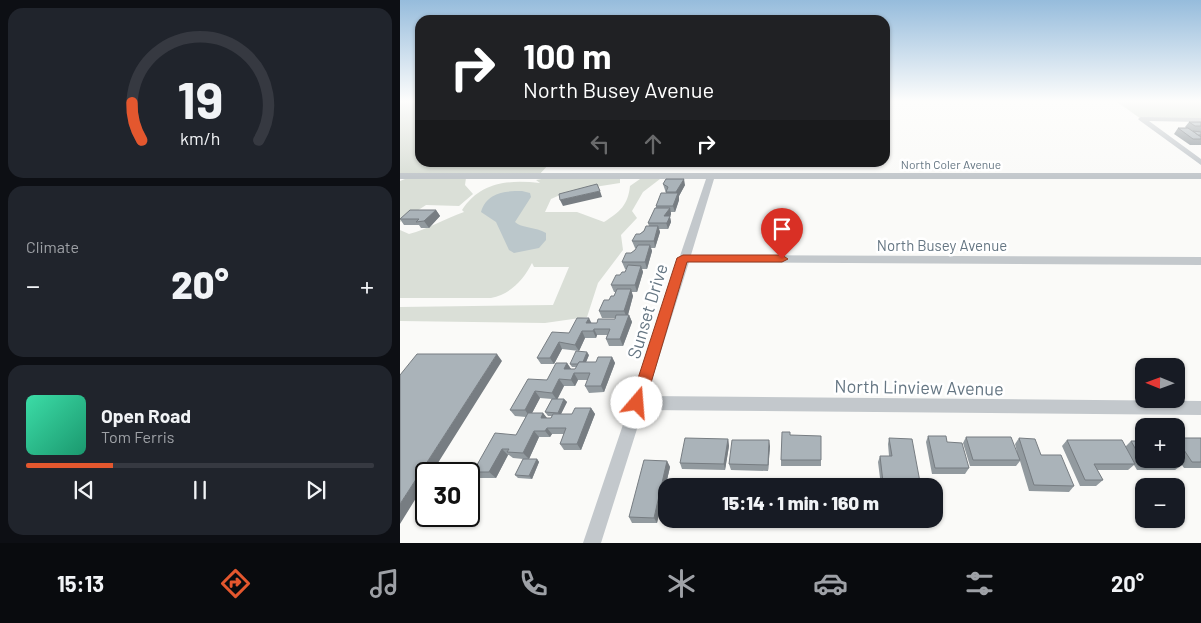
<!DOCTYPE html>
<html lang="en">
<head>
<meta charset="utf-8">
<style>
  :root { --surface:#171b24; --page:#20242c; --text:#f1f3f6; --muted:#9ea1a6; --line:#363941; --accent:#e4572e }
  body { margin:0; font-family:Barlow,sans-serif; background:var(--page); color:var(--text); height:100vh; display:flex; flex-direction:column; font-size:19px; white-space:nowrap }
  * { box-sizing:border-box; margin:0 }
  p { font-size:16px; color:var(--muted) }
  .icon { flex:none; width:28px; height:28px; fill:none; stroke:currentColor; stroke-width:2; stroke-linecap:round; stroke-linejoin:round }
  .map { position:relative; flex:1; overflow:hidden }
  .sheet { display:flex; flex-direction:column; gap:8px; padding:8px; background:#0d0f14; width:400px }
  .sheet>* { flex:none }
  .guide { position:absolute; left:15px; top:15px; width:475px; height:152px; border-radius:15px; box-shadow:0 1px 4px #0004; background:#202124; color:#fff; overflow:hidden }
  .needle { width:32px; rotate:271deg }
  .controls { position:absolute; left:735px; top:358px; display:grid; gap:10px }
  .controls a { display:grid; place-items:center; width:50px; height:50px; border-radius:10px; background:var(--surface); box-shadow:0 1px 4px #0004; font-size:25px }
  .speed { position:absolute; left:15px; top:462px; display:flex; gap:10px; font-size:25px; font-weight:700; text-align:center }
  .speed>* { display:grid; place-content:center; width:65px; height:65px; border-radius:50%; background:var(--surface); box-shadow:0 1px 4px #0004; line-height:1 }
  .speed .limit { border:2px solid #111; border-radius:8px; background:#fff; color:#111 }
  .pin { position:absolute; display:grid; place-items:center; width:42px; height:42px; color:#fff; margin:-51px -21px; border-radius:50% 50% 50% 0; rotate:-45deg; box-shadow:0 0 5px #0007 }
  .pin .icon { rotate:45deg }
  .me { position:absolute; width:55px; margin:-28px; rotate:18deg; stroke-linejoin:round; filter:drop-shadow(0 0 4px #0008) }
  .turn { display:flex; align-items:center; gap:18px; height:105px; padding:0 25px; font-size:22px }
  .turn .icon { width:65px; height:65px; stroke-width:2.5 }
  .turn b { display:block; font-size:35px; line-height:42px }
  .lanes { display:flex; align-items:center; height:48px; padding:0 25px; background:#0003; justify-content:center; gap:25px; direction:ltr }
  .lanes .off { opacity:.35 }
  .big { font-size:38px; font-weight:800; line-height:1.1 }
  .sheet .card { flex:1; display:flex; flex-direction:column; justify-content:center; gap:8px; min-width:0; padding:0 18px; border-radius:15px; background:var(--page) }
  .sheet .dial { align-items:center; gap:0 }
  .dial svg { height:130px; overflow:visible; fill:none; stroke:var(--line); stroke-width:7; stroke-linecap:round; text-anchor:middle }
  .dial text { fill:var(--text); stroke:none }
  .song { display:flex; align-items:center; gap:15px }
  .cover { width:60px; height:60px; border-radius:8px; background:linear-gradient(135deg,hsl(160 70% 55%),hsl(160 70% 35%)) }
  .played { height:5px; border-radius:2px; background:linear-gradient(90deg,var(--accent) 25%,var(--line) 25%) }
  .keys { display:flex; justify-content:space-around; direction:ltr }
  .heat { display:flex; justify-content:space-between; align-items:center; font-size:28px; direction:ltr }
  .trip { position:absolute; left:258px; top:478px; width:285px; height:50px; border-radius:15px; background:var(--surface); box-shadow:0 1px 4px #0004; font-weight:800; line-height:50px; text-align:center }
  .menu { display:flex; height:80px; justify-content:space-around; align-items:center; background:#090b0e; color:var(--muted) }
  .menu .icon { width:35px; height:35px }
  .menu .active { color:var(--accent) }
  .menu b { font-size:22px; color:var(--text) }
  main { display:flex; flex:1; min-height:0 }
  .map>svg:first-child { display:block }
</style>
</head>
<body>
<main>
<section class="sheet">
<div class="card dial"><svg viewBox="0 0 100 80">
<path d="M14 69A42 42 0 1 1 86 69"/>
<path d="M14 69A42 42 0 0 1 8 46" stroke="#e4572e"/>
<text x="50" y="56" font-size="32" font-weight="700">19</text>
<text x="50" y="72" font-size="11">km/h</text>
</svg></div>
<div class="card"><p>Climate</p>
<div class="heat"><a>−</a><b class="big">20°</b><a>+</a></div>
</div>
<div class="card">
<div class="song"><i class="cover"></i><div><b>Open Road</b><p>Tom Ferris</p></div></div>
<div class="played"></div>
<div class="keys"><svg class="icon" aria-label="previous" viewBox="0 0 24 24"><path d="M18 5L8 12l10 7zM5 5v14"/></svg><svg class="icon" aria-label="pause" viewBox="0 0 24 24"><path d="M8 5v14M16 5v14"/></svg><svg class="icon" aria-label="next" viewBox="0 0 24 24"><path d="M6 5l10 7-10 7zM19 5v14"/></svg></div>
</div>
</section>
<div class="map">
<svg width="801" height="543" viewBox="0 0 801 543">
  <rect width="100%" height="100%" fill="#fafaf8"/>
  <g fill="#dadfd7">
    <polygon points="0,101 20,101 20,162 150,163 138,176 0,176"/>
    <polygon points="716,101 801,101 801,119 741,119"/>
    <polygon points="10,177 66,178 65,185 73,194 59,206 26,205 0,222 0,181"/>
    <path d="M147 178H220V183L169 191 151 199 145 212H177L204 222C220 212 228 205 230 186L240 179H260L243 192 232 211 237 218 221 235 223 250 198 283 187 317 145 323 0 321V307L153 305 169 267H134L132 263C124 279 110 295 91 298H0V230L9 234C28 229 44 219 64 212L62 210C81 181 109 180 140 183L136 180Z"/>
  </g>
  <path fill="#bbc7cb" d="M122 191 130 193 131 197 115 222C121 228 136 227 146 233V240L139 248 114 253 109 250 96 222 81 212C87 192 105 191 122 191Z"/>
  <g fill="none" stroke-linecap="round" stroke-linejoin="round">
    <g fill="#c3c8cc" fill-rule="evenodd">
      <polygon points="741,117 801,118 801,122 749,121 801,159 801,165 739,120 738,119"/>
      <polygon points="0,173 801,173 801,179 314,179 291,255 801,257 801,265 289,262 247,396 801,401 801,415 243,410 201,543 183,543 306,179 0,179"/>
    </g>
  </g>
  <g fill="#929a9f" fill-rule="evenodd">
    <polygon points="789,122 801,122 801,145 790,145 774,134 778,128 786,128 785,127"/>
    <polygon points="154,162 211,162 206,166 156,166"/>
    <polygon points="230,162 261,162 260,164 231,164"/>
    <polygon points="266,162 297,162 296,165 266,164"/>
    <polygon points="263,184 285,185 279,196 279,200 275,212 271,212 271,214 270,217 271,222 268,229 259,229 260,232 255,248 251,248 252,251 247,269 242,269 243,272 237,292 231,292 233,296 228,315 229,315 232,322 223,346 209,346 206,339 207,335 197,335 196,338 185,338 179,351 162,349 154,364 141,364 137,358 169,333 191,323 197,323 215,319 215,318 202,318 199,311 209,300 214,296 216,292 214,292 211,285 220,275 225,272 226,269 225,269 222,262 231,253 235,250 236,248 235,248 232,241 249,226 248,223 256,208 256,206 266,193"/>
    <polygon points="36,210 40,216 29,228 21,228 19,225 4,225 0,219"/>
    <path d="M189 355 186 362H196L212 357 215 363 204 392 189 393 185 386 188 380H178L175 386H164L157 399H164L167 402 161 414H172L191 408 195 414 181 450H164L160 444 164 434H152L150 437H139L129 459H137L139 462 132 479 118 478 115 475 123 459 113 458 109 455H108L96 478H80L73 472 116 435 126 417 115 416 110 410 167 363 171 369H175L177 367H172L170 364ZM140 398 152 399 145 412 148 416H152L151 418H146L143 413H132Z"/>
    <polygon points="528,436 569,468 565,474 532,474 526,442"/>
    <polygon points="566,437 617,452 615,444 619,438 641,455 674,486 669,492 629,491 620,461 616,466 570,466 563,443"/>
    <polygon points="489,438 520,482 518,486 481,486 478,462 480,456 489,456 488,444"/>
    <polygon points="776,438 801,438 801,468 784,468 782,465 775,470 737,470 734,465 728,470 697,470 703,480 696,486 680,486 662,446 667,440 725,447 731,441 776,459"/>
    <polygon points="328,439 329,446 325,470 282,469 280,463"/>
    <polygon points="370,446 368,471 331,470 329,464"/>
    <rect x="381" y="460" width="40" height="6"/>
    <polygon points="267,461 270,467 257,523 232,523 229,517"/>
  </g>
  <g fill="#777d82">
    <polygon points="205,162 211,162 206,166"/>
    <polygon points="284,179 285,185 279,196 279,200 275,212 273,206 277,195 276,192"/>
    <polygon points="200,191 202,197 163,206 160,200"/>
    <polygon points="270,208 271,214 270,217 271,222 268,229 264,216"/>
    <polygon points="36,210 40,216 29,228 24,221"/>
    <polygon points="258,226 260,232 255,248 254,241"/>
    <polygon points="250,245 252,251 247,269 245,262"/>
    <polygon points="241,266 243,272 237,292 235,285"/>
    <polygon points="231,289 233,296 227,318 224,311"/>
    <polygon points="229,315 232,322 223,346 220,339"/>
    <polygon points="189,318 192,324 186,323"/>
    <polygon points="194,329 197,335 196,338 193,331"/>
    <polygon points="182,331 185,338 179,351 175,345"/>
    <polygon points="159,342 162,349 154,364 150,358"/>
    <polygon points="187,352 189,355 184,367 182,364"/>
    <polygon points="97,354 102,361 31,474 26,474 26,482 0,524 0,504"/>
    <polygon points="212,357 215,363 204,392 201,386"/>
    <polygon points="167,363 171,369 164,369"/>
    <polygon points="174,373 178,380 175,386 171,380"/>
    <polygon points="159,379 164,386 157,400 152,393"/>
    <polygon points="135,391 140,398 130,417 125,410"/>
    <polygon points="164,399 167,402 160,416 158,413"/>
    <polygon points="191,408 195,414 181,450 177,444"/>
    <polygon points="143,413 148,419 141,418"/>
    <polygon points="147,428 152,434 150,437 145,431"/>
    <polygon points="134,431 139,437 129,459 123,453"/>
    <polygon points="328,439 329,446 325,470 324,464"/>
    <polygon points="369,440 370,446 368,471 368,465"/>
    <polygon points="102,449 108,455 96,478 89,472"/>
    <polygon points="137,459 139,462 132,479 129,476"/>
    <polygon points="267,461 270,467 257,523 254,518"/>
  </g>
  <g fill="#aab3b9" stroke="#777d82">
    <polygon points="789,122 801,122 801,126 795,126"/>
    <polygon points="778,128 788,128 801,137 801,139 793,139"/>
    <polygon points="793,131 801,132 801,135 798,135"/>
    <polygon points="266,179 284,179 276,192 266,192 268,187 263,184"/>
    <polygon points="197,184 200,191 160,200 159,194"/>
    <polygon points="261,193 278,193 273,206 256,206"/>
    <polygon points="255,208 270,208 264,216 270,216 267,223 248,223"/>
    <polygon points="10,210 36,210 24,221 16,222 19,219 0,219"/>
    <polygon points="246,226 258,226 254,241 232,241 236,234 240,234 244,231"/>
    <polygon points="238,245 250,245 245,262 222,262 226,253 231,253 235,250"/>
    <polygon points="228,265 241,266 235,285 211,285 216,275 220,275 222,272 225,272"/>
    <polygon points="217,289 231,289 224,311 199,311 204,300 209,300 211,296 214,296"/>
    <polygon points="216,315 229,315 220,339 206,339 210,329 194,329 193,331 182,331 175,345 159,342 150,358 137,358 152,332 169,333 177,318 189,318 186,323 197,323 198,319 215,319"/>
    <polygon points="176,351 187,352 183,362 179,362 178,364 170,364"/>
    <polygon points="17,354 97,354 0,504 0,375"/>
    <polygon points="198,357 212,357 201,386 185,386 190,373 174,373 171,380 159,379 152,393 135,391 125,410 110,410 128,379 147,380 156,363 167,363 164,369 175,369 179,362 196,362"/>
    <polygon points="152,399 164,399 158,413 145,412"/>
    <polygon points="175,408 191,408 177,444 160,444 166,428 147,428 145,431 134,431 123,453 107,452 109,449 102,449 89,472 73,472 95,433 116,435 128,413 143,413 141,418 151,418 153,414 172,414"/>
    <polygon points="382,432 390,432 390,435 421,436 421,460 381,460"/>
    <polygon points="528,436 546,436 547,442 562,443 569,468 535,468"/>
    <polygon points="566,437 611,437 620,460 573,460"/>
    <polygon points="285,438 328,439 324,464 280,463"/>
    <polygon points="489,438 512,439 520,482 483,482 480,456 492,456"/>
    <polygon points="619,438 635,439 641,455 661,455 674,486 634,485"/>
    <polygon points="776,438 801,438 801,462 792,462"/>
    <polygon points="332,440 369,440 368,465 329,464"/>
    <polygon points="667,440 722,440 735,464 694,464 703,480 685,480"/>
    <polygon points="731,441 744,441 744,459 776,459 776,454 783,464 744,464"/>
    <polygon points="123,459 137,459 129,476 115,475"/>
    <polygon points="244,460 267,461 254,518 229,517"/>
  </g>
  <linearGradient id="sky" x2="0" y2="1"><stop stop-color="#96bcdc"/><stop offset="0.57" stop-color="#fdfdfc"/><stop offset="1" stop-color="#fdfdfc" stop-opacity="0"/></linearGradient>
  <rect width="801" height="177" fill="url(#sky)"/>
  <polygon fill="#e4572e" stroke="#94391e" points="283,255 382,255 388,259 382,262 287,262 245,403 243,408 237,410 232,408 230,403 277,258"/>
  <g text-anchor="middle" dominant-baseline="central" stroke-width="5" stroke-linejoin="round" paint-order="stroke">
    <g font-size="12" fill="#657683" stroke="#fff">
      <text x="551" y="164">North Coler Avenue</text>
    </g>
    <g font-size="15" fill="#657683" stroke="#fff">
      <text x="542" y="245">North Busey Avenue</text>
    </g>
    <g font-size="18" fill="#657683" stroke="#fff">
      <text transform="translate(247 311) rotate(-73)">Sunset Drive</text>
      <text transform="translate(519 387) rotate(1)">North Linview Avenue</text>
    </g>
  </g>
</svg>
<div class="controls">
<a><svg class="needle" viewBox="-14 -14 28 28"><path d="M0-13l5 13h-10z" fill="#e53935"/><path d="M0 13l5-13h-10z" fill="#9ea1a6"/></svg></a>
<a>+</a>
<a>−</a>
</div>
<div class="speed"><div class="limit">30</div></div>
<div class="pin" style="left:382px;top:259px;background:#d93025"><svg class="icon" aria-label="arrive" viewBox="0 0 24 24"><path d="M6 21V4h12l-3 4 3 4H6"/></svg></div>
<svg class="me" style="left:237px;top:403px" viewBox="-20 -20 40 40"><circle r="19" fill="#fff"/><path d="M0-13L10 11 0 6-10 11z" fill="#e4572e"/></svg>
<div class="trip">15:14 · 1 min · 160 m</div>
<div class="guide">
<div class="turn"><svg class="icon" aria-label="right" viewBox="0 0 24 24"><path d="M7 20v-9h11M14 6l5 5-5 5"/></svg><div><b>100 m</b>North Busey Avenue</div></div>
<div class="lanes"><svg class="icon off" aria-label="left" viewBox="0 0 24 24"><path d="M17 20v-9H6M10 6l-5 5 5 5"/></svg><svg class="icon off" aria-label="ahead" viewBox="0 0 24 24"><path d="M12 20V5M6 11l6-6 6 6"/></svg><svg class="icon" aria-label="right" viewBox="0 0 24 24"><path d="M7 20v-9h11M14 6l5 5-5 5"/></svg></div>
</div>
</div>
</main>
<nav class="menu">
<b>15:13</b>
<svg class="icon active" aria-label="directions" viewBox="0 0 24 24"><path d="M12 3l9 9-9 9-9-9zM9 14v-3h6M13 9l2 2-2 2"/></svg>
<svg class="icon" aria-label="music" viewBox="0 0 24 24"><path d="M9 18V5l10-2v13"/><circle cx="6" cy="18" r="3"/><circle cx="16" cy="16" r="3"/></svg>
<svg class="icon" aria-label="phone" viewBox="0 0 24 24"><path d="M5 4h4l2 5-3 2q2 4 5 5l2-3 5 2v4C11 20 4 13 5 4z"/></svg>
<svg class="icon" aria-label="climate" viewBox="0 0 24 24"><path d="M12 3v18M4 7l16 10M4 17L20 7"/></svg>
<svg class="icon" aria-label="car" viewBox="0 0 24 24"><path d="M5 17H2v-5l4-1 3-4h7l3 4 3 1v5h-3M9 17h6M6 11h13"/><circle cx="7" cy="17" r="2"/><circle cx="17" cy="17" r="2"/></svg>
<svg class="icon" aria-label="filters" viewBox="0 0 24 24"><path d="M4 7h16M4 17h16"/><circle cx="9" cy="7" r="2"/><circle cx="15" cy="17" r="2"/></svg>
<b>20°</b>
</nav>
</body>
</html>
